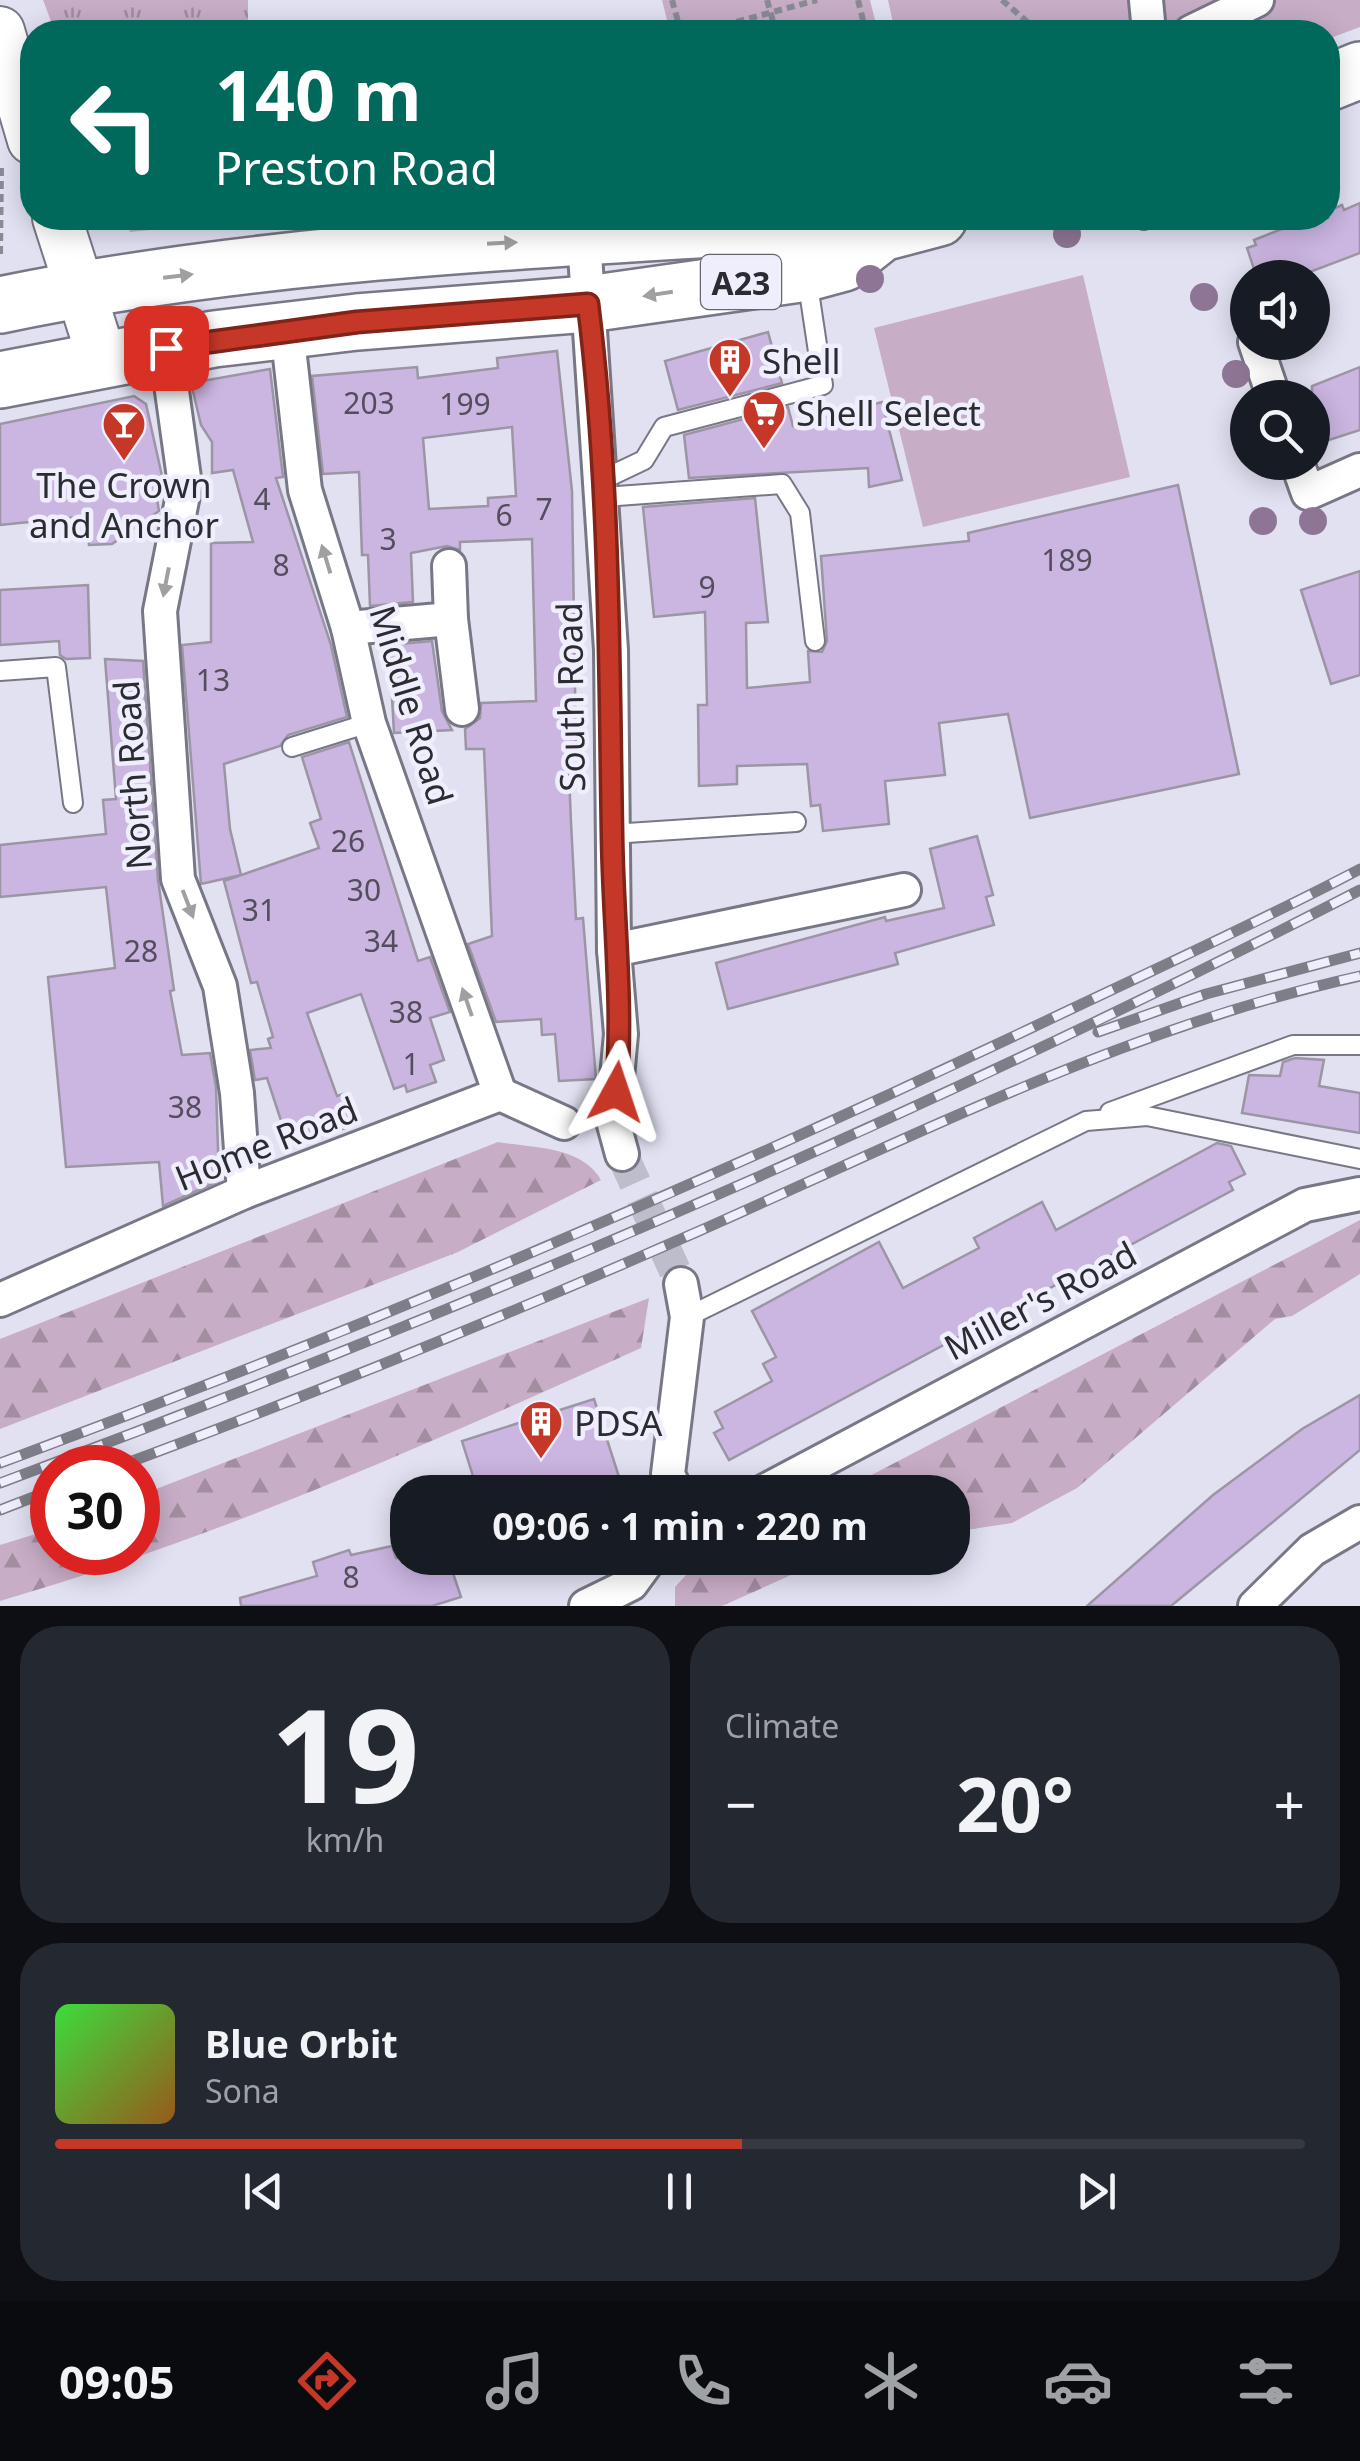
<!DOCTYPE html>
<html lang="en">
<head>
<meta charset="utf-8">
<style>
  :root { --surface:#171b24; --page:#242831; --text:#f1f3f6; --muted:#9ea1a6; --line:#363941; --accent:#c53828 }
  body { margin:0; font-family:"Noto Sans",sans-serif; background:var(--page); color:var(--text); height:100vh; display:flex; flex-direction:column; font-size:38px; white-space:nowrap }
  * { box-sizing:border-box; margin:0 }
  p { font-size:32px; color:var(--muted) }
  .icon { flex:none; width:55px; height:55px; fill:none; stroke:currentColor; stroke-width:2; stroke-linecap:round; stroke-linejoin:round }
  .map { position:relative; height:1606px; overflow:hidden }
  .panel { display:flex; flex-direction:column; gap:20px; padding:20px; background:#0d0f14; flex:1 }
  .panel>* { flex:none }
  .banner { position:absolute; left:20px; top:20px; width:1320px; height:210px; border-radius:40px; box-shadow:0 5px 25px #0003; background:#00695c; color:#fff; overflow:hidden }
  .fabs { position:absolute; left:1230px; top:260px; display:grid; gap:20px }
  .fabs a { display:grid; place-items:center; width:100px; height:100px; border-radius:50%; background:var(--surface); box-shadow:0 5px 25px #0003; font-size:50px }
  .speed { position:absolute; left:30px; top:1445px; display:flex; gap:20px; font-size:50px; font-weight:700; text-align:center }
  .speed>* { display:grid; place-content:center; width:130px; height:130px; border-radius:50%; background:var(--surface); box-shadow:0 5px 25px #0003; line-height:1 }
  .speed .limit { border:15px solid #d22; background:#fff; color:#111 }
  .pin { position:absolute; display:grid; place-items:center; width:85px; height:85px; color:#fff; margin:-42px; border-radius:20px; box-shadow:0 5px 15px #0006 }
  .me { position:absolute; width:110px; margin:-55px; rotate:5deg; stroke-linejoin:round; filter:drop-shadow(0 0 8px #0008) }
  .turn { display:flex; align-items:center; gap:35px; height:210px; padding:0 30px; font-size:45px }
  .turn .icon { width:130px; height:130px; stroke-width:2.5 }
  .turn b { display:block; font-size:70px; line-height:85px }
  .big { font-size:75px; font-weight:700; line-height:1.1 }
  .panel .widget { flex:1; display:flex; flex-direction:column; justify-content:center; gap:15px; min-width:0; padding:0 35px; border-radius:40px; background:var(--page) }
  .panel .dial { align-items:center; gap:0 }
  .dial b { font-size:130px; line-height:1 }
  .song { display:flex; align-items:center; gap:30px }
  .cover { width:120px; height:120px; border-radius:15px; background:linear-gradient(135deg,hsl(120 70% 55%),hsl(30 70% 35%)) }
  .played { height:10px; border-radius:5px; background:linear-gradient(90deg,var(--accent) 55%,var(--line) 55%) }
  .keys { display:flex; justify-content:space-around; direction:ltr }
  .heat { display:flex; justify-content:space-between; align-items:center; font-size:55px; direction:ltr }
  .panel .tiles { flex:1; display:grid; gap:20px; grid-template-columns:1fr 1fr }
  .widget:last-child { grid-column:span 2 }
  .trip { position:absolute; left:390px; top:1475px; width:580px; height:100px; border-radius:40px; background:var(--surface); box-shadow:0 5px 25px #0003; font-weight:700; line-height:100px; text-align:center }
  .tabs { display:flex; height:160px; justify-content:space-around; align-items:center; background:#090b0e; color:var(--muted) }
  .tabs .icon { width:70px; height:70px }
  .tabs .on { color:var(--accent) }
  .tabs b { font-size:45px; color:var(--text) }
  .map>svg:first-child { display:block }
</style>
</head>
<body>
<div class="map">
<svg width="1360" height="1606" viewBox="0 0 1360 1606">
  <defs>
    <pattern id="grass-tufts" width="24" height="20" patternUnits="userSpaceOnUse" patternTransform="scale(2.5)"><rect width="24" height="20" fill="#c8adc6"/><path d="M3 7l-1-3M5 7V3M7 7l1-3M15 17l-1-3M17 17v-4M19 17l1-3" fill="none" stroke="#a38da1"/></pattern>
    <pattern id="forest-firs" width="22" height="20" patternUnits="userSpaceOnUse" patternTransform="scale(2.5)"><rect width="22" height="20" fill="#c8adc6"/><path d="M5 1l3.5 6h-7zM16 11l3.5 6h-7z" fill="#a38da1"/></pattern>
  </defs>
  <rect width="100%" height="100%" fill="#e1e1f2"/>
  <g fill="url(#grass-tufts)">
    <polygon points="43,0 248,0 248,32 55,32"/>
    <polygon points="125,218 267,218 130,232"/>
  </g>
  <g fill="url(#forest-firs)">
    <path d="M498 1142C533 1148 582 1146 601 1180L458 1252 0 1429V1339Z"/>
    <polygon points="1360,1220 1360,1274 1292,1316 1275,1319 1077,1488 1012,1523 953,1532 952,1492 839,1492"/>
    <path d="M649 1298 641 1348C431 1443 222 1536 0 1601V1545L52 1529V1552H138V1496Z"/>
    <polygon points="716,1558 829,1558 722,1606 675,1606 675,1587 688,1573"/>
  </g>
  <g fill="#c8adc6">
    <polygon points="662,0 870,0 878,32 670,32"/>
    <polygon points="888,0 1360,0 1360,27 1328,39 1328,32 895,32"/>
    <polygon points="1083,275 1130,477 923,527 874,328"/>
  </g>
  <g fill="#cbb5e1" stroke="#9c95a4" stroke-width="2.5" fill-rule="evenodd">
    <polygon points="1360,203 1360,253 1294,278 1257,278 1247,248 1256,245 1254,240 1310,218 1328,218 1328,211 1342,205 1344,210"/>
    <polygon points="768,332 782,383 678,410 665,361"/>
    <path d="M557 351 572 491 576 750H568L571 822 576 919 583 918 596 1079 559 1081 555 1034 542 1035 541 1019 496 1022 468 944 492 936 484 749H466L465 729 480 718 481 703 536 701 532 539 460 542V550L447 546 411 553 413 602 370 606 368 555H362L359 472 323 474 312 376 417 367 418 378 498 368 497 358ZM512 427 516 496 488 498V506L429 509 423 438Z"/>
    <polygon points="1360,367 1360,430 1329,440 1325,431 1312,436 1312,386"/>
    <polygon points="270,369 283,477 276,478 331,645 347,717 288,735 280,746 224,764 230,829 241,875 201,884 182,645 211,642 211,543 253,542 233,470 212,473 212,442 201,425 191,383"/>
    <polygon points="134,396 146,404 164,485 155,487 159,511 112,544 89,545 88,516 0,525 0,424"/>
    <polygon points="882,402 902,480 869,487 868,468 689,478 684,435 788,407 793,426"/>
    <polygon points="1178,485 1239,774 1030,818 1008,714 939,723 945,775 885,781 889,824 823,831 820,805 811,806 807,764 737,766 737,784 699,786 698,705 707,705 705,612 654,617 643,507 755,498 768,622 746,623 747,688 810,682 808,651 822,652 827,641 821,556 969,541 968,533"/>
    <polygon points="1360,571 1360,675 1331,684 1301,590"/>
    <polygon points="88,585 90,658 66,659 60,655 59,641 0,645 0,590"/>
    <polygon points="432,641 442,711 452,730 394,733 389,645"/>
    <polygon points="105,659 143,661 158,880 174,990 170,991 182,1055 210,1053 216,1087 219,1181 163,1206 159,1162 66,1167 48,977 115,968 106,887 0,897 0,845 106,834 103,800 116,799"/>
    <polygon points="349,742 418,961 430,957 450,1012 430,1018 444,1060 430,1065 436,1082 407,1092 405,1085 394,1089 361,994 307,1013 337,1096 346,1093 354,1120 352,1126 309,1139 307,1133 287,1139 267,1078 255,1080 250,1050 271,1048 268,1039 273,1037 257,982 251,983 224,881 319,848 310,823 321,819 302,757"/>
    <polygon points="977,836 993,895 986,897 994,925 895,953 898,964 728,1009 716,963 885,917 886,921 944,908 930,849"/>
    <polygon points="1295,1058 1324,1060 1319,1086 1360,1093 1360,1133 1242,1113 1249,1075 1280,1076 1283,1062"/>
    <polygon points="1217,1143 1231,1146 1245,1174 1229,1182 1233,1190 729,1460 714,1433 723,1428 715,1412 772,1381 763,1364 776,1357 752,1311 879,1242 903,1288 979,1248 974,1238 1042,1202 1056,1230"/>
    <polygon points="1360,1395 1360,1450 1171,1606 1087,1606 1213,1495 1302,1429"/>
    <polygon points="594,1399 620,1480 580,1492 478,1492 462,1441"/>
    <polygon points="392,1546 396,1558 448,1558 461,1597 432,1606 241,1606 240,1598 317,1576 313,1562 349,1550 351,1555"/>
  </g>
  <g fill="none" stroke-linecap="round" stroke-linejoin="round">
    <polyline stroke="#bdbdcb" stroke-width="32" stroke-dasharray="32 16" stroke-linecap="butt" points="622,1154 681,1284"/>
    <defs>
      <g id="lane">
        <polyline points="1143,218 1144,220"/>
        <polyline points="602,480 644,460 664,427 823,385 807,278"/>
        <polyline points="604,497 782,484 800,513 815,641"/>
        <polyline points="0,671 56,667 73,803"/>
        <polyline points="292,747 369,723"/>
        <polyline points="612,834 796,822"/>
        <polyline points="1110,1112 1293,1045 1360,1045"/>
        <polyline points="687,1317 1086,1121 1147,1116 1360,1159"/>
      </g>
      <g id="street">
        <polyline points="1146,0 1149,32"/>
        <polyline points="1191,32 1257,0"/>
        <polyline points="584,239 611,650 614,950 621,1034 613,1121 622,1154"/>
        <polyline points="287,330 305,490 348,628 369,723 500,1094"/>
        <polyline points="1255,342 1274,398"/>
        <polyline points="166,348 185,485 160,611 178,879 220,986 237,1093 244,1192"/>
        <polyline points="1297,462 1308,493 1360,470"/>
        <polyline points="451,619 462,709"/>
        <polyline points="348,628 451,619 449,566"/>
        <polyline points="614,950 904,890"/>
        <polyline points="0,1300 244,1192 500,1094 564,1123"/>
        <polyline points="676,1492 668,1474 687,1317 681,1284"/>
        <polyline points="763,1492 1305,1205 1360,1194"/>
        <polyline points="586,1606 631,1584 650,1558"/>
        <polyline points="1255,1606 1312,1550 1360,1522"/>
      </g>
      <g id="secondary">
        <polyline points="0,31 32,140"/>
        <polyline points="57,218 102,358"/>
      </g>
      <g id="highway">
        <polyline points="1328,83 1360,70"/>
        <path d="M0 305C275 248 559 240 838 221L882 233"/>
        <polyline points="0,380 214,339 357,322 588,304 807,273 844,263 882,233 939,218"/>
      </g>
    </defs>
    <use href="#lane" stroke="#777786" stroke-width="22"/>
    <use href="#street" stroke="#777786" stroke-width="38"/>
    <use href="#secondary" stroke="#777786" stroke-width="52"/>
    <use href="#highway" stroke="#777786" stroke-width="60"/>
    <g stroke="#8a8a95" stroke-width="6" stroke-dasharray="8 5" stroke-linecap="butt">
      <polyline points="672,0 681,32"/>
      <polyline points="767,0 776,32"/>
      <polyline points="858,0 866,32"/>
      <polyline points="1002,0 1039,32"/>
      <polyline points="699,32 817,0"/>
      <polyline points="0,254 1,166"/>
    </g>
    <use href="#lane" stroke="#fff" stroke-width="18"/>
    <use href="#street" stroke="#fff" stroke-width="32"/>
    <use href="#secondary" stroke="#fff" stroke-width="48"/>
    <use href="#highway" stroke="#fff" stroke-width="55"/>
    <defs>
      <g id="rail">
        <polyline points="1098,1032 1206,994 1360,953"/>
        <path d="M0 1463C356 1332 704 1184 1046 1021 1151 971 1257 923 1360 869"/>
        <path d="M114 1468C308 1396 501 1318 690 1235 908 1139 1125 1028 1360 976"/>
        <path d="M0 1483C464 1311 920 1117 1360 890"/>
        <polyline points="0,1510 52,1490"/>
      </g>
    </defs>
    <use href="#rail" stroke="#7e7e89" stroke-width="11"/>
    <use href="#rail" stroke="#efeefc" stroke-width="8" stroke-dasharray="22" stroke-linecap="butt"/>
  </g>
  <g fill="#8e7595">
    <circle cx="1067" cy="234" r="14"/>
    <circle cx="870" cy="279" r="14"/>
    <circle cx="1204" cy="297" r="14"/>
    <circle cx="1236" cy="374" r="14"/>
    <circle cx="1263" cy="521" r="14"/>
    <circle cx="1313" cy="521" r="14"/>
  </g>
  <defs><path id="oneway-solid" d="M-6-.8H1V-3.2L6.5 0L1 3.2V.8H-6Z" transform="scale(2.5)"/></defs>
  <g fill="#a0a0a2">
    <use href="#oneway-solid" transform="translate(502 243) rotate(-3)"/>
    <use href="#oneway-solid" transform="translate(178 276) rotate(-7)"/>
    <use href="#oneway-solid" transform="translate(658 294) rotate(171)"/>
    <use href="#oneway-solid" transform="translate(326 559) rotate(-107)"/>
    <use href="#oneway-solid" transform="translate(166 582) rotate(101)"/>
    <use href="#oneway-solid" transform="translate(188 904) rotate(69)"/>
    <use href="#oneway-solid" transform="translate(467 1002) rotate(-109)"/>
  </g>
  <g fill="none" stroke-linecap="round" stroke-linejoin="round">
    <defs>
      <path id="route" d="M166 348 357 322 588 304C610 480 609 658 612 834 613 920 624 1007 616 1092"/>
    </defs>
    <use href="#route" stroke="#80241a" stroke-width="25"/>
    <use href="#route" stroke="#c53828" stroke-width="18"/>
  </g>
  <defs>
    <symbol id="building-pin" viewBox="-11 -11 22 30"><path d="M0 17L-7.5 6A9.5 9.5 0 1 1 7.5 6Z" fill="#c53828" stroke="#efeefc"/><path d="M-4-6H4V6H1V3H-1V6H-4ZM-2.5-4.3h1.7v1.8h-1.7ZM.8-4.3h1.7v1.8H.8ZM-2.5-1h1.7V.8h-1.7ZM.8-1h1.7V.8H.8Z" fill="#fff"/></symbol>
    <symbol id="supermarket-pin" viewBox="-11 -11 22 30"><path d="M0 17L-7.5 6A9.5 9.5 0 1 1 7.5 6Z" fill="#c53828" stroke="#efeefc"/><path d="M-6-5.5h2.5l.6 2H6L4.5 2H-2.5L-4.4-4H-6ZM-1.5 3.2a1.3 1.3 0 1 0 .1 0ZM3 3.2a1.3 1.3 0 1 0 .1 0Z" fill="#fff"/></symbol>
    <symbol id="bar-pin" viewBox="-11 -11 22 30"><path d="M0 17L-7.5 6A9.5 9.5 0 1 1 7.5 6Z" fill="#c53828" stroke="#efeefc"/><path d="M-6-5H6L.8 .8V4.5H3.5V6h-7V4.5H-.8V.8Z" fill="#fff"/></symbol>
  </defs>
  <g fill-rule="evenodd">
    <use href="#building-pin" x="705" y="335" width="50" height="68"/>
    <use href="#supermarket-pin" x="739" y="387" width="50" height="68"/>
    <use href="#bar-pin" x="99" y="399" width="50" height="68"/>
    <use href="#building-pin" x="516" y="1397" width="50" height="68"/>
  </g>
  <g text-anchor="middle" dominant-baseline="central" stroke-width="9" stroke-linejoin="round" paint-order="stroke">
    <g font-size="30" fill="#534e5d">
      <text x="369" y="402">203</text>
      <text x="465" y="403">199</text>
      <text x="262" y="498">4</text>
      <text x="544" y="508">7</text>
      <text x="504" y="514">6</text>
      <text x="388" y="538">3</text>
      <text x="1067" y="559">189</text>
      <text x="281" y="564">8</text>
      <text x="707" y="586">9</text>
      <text x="213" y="679">13</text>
      <text x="348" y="840">26</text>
      <text x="364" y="889">30</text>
      <text x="259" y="909">31</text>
      <text x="381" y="940">34</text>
      <text x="141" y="950">28</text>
      <text x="406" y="1011">38</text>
      <text x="411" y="1063">1</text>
      <text x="185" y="1106">38</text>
      <text x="351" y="1576">8</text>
    </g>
    <rect fill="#efeefc" stroke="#66666e" stroke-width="2.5" x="701" y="255" width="80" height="54" rx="8"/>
    <g font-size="32" font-weight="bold" fill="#2b2b31">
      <text x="741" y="282">A23</text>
    </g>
    <g font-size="35" fill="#2b2b31" stroke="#efeefc" text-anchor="start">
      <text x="762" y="360">Shell</text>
      <text x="796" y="412">Shell Select</text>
      <text x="124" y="484" text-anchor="middle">The Crown<tspan x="124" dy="40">and Anchor</tspan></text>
      <text x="574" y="1422">PDSA</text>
    </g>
    <g font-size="35" fill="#2b2b31" stroke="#efeefc">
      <text transform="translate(570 697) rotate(-91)">South Road</text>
      <text transform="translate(412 705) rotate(73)">Middle Road</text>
      <text transform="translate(132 775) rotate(-94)">North Road</text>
      <text transform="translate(266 1143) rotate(-22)">Home Road</text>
      <text transform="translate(1040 1300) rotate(-28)">Miller's Road</text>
    </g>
  </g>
</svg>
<div class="fabs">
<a><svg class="icon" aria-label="sound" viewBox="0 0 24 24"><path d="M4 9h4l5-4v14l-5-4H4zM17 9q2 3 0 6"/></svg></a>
<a><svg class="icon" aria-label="search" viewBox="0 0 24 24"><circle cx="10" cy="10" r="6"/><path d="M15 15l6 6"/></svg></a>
</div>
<div class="speed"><div class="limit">30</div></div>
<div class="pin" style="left:166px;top:348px;background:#d93025"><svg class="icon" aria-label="arrive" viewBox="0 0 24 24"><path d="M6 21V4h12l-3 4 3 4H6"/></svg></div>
<svg class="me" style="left:616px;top:1092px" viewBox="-20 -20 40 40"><path d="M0-17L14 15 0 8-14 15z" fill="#c53828" stroke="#fff" stroke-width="4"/></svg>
<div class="trip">09:06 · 1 min · 220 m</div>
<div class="banner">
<div class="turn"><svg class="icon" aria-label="left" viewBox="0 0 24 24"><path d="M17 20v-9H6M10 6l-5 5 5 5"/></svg><div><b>140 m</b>Preston Road</div></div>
</div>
</div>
<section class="panel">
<div class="tiles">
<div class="widget dial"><b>19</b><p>km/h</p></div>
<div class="widget"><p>Climate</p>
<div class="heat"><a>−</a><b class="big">20°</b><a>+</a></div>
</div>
<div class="widget">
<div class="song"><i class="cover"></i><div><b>Blue Orbit</b><p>Sona</p></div></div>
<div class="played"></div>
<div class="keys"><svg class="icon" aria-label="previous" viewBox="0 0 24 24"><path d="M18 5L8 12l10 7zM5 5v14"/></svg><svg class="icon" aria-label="pause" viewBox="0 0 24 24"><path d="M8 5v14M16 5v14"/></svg><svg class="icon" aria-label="next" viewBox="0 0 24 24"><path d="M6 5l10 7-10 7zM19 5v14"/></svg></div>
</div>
</div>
</section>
<nav class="tabs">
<b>09:05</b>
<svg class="icon on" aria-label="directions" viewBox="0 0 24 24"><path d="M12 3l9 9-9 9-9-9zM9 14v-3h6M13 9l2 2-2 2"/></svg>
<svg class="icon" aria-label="music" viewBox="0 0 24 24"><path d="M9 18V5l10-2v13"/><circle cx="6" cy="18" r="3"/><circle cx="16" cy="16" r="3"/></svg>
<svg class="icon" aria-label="phone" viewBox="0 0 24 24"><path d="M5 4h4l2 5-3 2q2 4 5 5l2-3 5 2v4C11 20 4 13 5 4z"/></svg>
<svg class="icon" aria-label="climate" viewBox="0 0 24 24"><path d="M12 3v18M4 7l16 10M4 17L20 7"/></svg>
<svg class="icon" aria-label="car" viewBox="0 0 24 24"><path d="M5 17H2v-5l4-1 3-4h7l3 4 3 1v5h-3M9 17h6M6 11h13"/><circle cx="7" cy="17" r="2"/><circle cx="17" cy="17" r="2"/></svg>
<svg class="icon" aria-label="filters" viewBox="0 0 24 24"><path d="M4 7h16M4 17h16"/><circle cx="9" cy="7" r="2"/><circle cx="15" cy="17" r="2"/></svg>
</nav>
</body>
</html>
